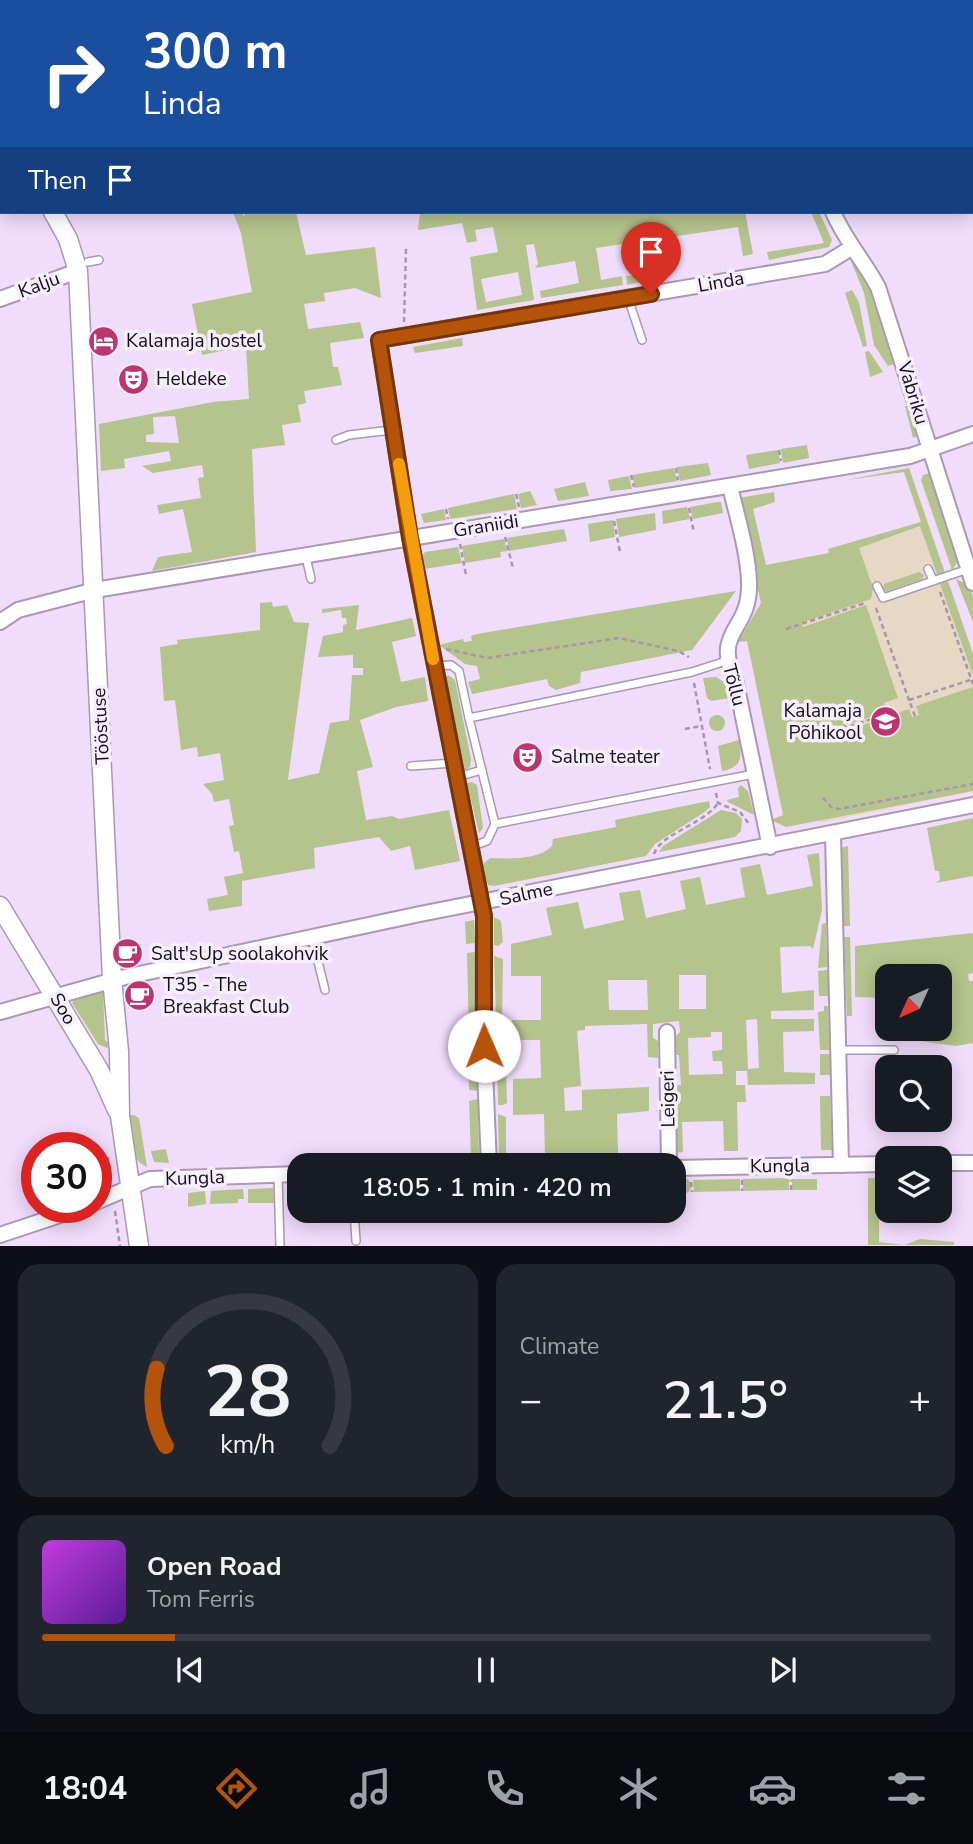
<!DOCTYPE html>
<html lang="en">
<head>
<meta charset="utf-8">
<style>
  :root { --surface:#171b24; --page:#20242c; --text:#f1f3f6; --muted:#9ea1a6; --line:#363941; --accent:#b45309 }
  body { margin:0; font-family:"Nunito Sans",sans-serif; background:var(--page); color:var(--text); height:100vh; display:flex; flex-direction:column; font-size:26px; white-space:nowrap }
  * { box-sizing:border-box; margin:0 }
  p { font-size:23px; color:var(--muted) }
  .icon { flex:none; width:38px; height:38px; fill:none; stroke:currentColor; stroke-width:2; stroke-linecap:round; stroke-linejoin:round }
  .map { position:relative; height:1246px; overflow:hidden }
  .drawer { display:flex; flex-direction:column; gap:18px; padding:18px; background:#0d0f14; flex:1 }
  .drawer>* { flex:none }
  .top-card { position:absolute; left:0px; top:0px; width:973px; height:214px; box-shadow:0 4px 18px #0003; background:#1a4fa0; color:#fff; overflow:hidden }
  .needle { width:46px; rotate:225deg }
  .controls { position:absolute; left:875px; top:964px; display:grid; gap:14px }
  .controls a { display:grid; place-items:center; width:77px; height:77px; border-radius:14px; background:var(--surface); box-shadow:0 4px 18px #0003; font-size:35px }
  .speed { position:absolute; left:21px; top:1132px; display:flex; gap:14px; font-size:35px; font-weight:700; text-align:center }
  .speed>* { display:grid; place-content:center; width:91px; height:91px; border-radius:50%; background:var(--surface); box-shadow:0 4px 18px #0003; line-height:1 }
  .speed .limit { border:10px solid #d22; background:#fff; color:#111 }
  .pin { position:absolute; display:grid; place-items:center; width:60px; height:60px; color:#fff; margin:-72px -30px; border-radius:50% 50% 50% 0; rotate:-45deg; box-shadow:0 0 7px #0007 }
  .pin .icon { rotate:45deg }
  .me { position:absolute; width:77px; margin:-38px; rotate:359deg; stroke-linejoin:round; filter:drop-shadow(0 0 5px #0008) }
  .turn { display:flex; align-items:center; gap:24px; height:147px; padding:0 28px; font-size:32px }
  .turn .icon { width:91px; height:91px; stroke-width:2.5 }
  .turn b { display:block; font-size:49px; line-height:60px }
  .then { display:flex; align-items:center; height:66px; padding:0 28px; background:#0003; gap:14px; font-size:26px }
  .big { font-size:52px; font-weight:600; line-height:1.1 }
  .drawer .tile { flex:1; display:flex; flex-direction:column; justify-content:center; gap:10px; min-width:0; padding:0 24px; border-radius:21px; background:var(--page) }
  .drawer .dial { align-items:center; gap:0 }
  .dial svg { height:182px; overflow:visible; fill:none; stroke:var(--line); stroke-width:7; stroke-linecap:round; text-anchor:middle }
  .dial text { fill:var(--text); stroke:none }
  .song { display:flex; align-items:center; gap:21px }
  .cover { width:84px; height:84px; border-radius:10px; background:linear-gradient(135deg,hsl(290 70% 55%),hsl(270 70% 35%)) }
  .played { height:7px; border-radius:4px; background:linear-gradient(90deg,var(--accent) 15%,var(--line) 15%) }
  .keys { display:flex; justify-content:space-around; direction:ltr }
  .heat { display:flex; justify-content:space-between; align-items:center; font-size:38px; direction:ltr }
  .drawer .tiles { flex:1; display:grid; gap:18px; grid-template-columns:1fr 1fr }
  .tile:last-child { grid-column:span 2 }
  .trip { position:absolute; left:287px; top:1153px; width:399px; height:70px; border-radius:21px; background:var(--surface); box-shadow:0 4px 18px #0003; font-weight:600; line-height:70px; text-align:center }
  .tabs { display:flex; height:112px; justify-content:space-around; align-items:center; background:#090b0e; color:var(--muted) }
  .tabs .icon { width:49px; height:49px }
  .tabs .selected { color:var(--accent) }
  .tabs b { font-size:32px; color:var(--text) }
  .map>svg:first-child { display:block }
</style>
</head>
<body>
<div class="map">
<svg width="973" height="1246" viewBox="0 0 973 1246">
  <rect width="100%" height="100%" fill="#f0dcfb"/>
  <polygon fill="#e7cff4" points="595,0 728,0 728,2 596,2"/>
  <polygon fill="#e7d8c6" points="927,521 973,654 973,791 819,823 766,565 829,553 828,549"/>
  <g fill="#b5c38c" fill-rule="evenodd">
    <polygon points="52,0 181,0 182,2 53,2"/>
    <path d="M233 212H241L244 217 245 212H296L306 255 375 247 381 298 355 288 324 293 325 301 304 304 308 329 360 322 364 338 330 343 333 367H338L342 385 304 391 306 403 298 405 301 422 282 425 285 445 252 449 256 552 152 571 158 557 192 552 183 509 159 514 157 505 201 498 198 478 204 477 202 465 153 473 142 466 171 461 169 451 124 459 125 468 101 471 99 424 213 402 249 399 246 346 202 355 192 304 252 292 241 233ZM175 416 179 443 146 442V435L154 434 153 417Z"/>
    <path d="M420 212H745L753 254 743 256 738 227 596 248 601 280 622 276 623 285 541 298 540 291 579 283 575 261 535 268 538 264 534 244 526 245 534 300 477 310 470 257 498 252 493 227 475 230 477 241 467 243 462 223 418 230ZM518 272 522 295 486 302 481 279Z"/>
    <polygon points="811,212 819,212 832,240 829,247 769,260 767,252 824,243"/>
    <polygon points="851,261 869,279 868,284 894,364 888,366 874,345 864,293"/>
    <polygon points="664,271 665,277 627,285 626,276"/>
    <polygon points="852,290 859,302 867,346 863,347 845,293"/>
    <polygon points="462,338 463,346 415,353 413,347"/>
    <polygon points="869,351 883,372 870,377 865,352"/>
    <polygon points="905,406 909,406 918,436 913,438"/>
    <polygon points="807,445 809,458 783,463 781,449"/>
    <polygon points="778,450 780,463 749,469 746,455"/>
    <polygon points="708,463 711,475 680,481 677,467"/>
    <polygon points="674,468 677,481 635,488 632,475"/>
    <polygon points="909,468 945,573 937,574 920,526 859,548 873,588 871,599 801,623 803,627 866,605 898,698 884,703 886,712 846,725 851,729 909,709 912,717 919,715 916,706 973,687 973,791 786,827 771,820 783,815 747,641 738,642 761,603 738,498 774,492 775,502 753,509 766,565 829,553 828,549 921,522 904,472 846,480"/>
    <polygon points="930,473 960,558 952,570 921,480 923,475"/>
    <polygon points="629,476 632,489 610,491 608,480"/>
    <polygon points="585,482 589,496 558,501 554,489"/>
    <polygon points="530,491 537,505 521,508 518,494"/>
    <polygon points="514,494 517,509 450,519 448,508"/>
    <polygon points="718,502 721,502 723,513 693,519 690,507"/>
    <polygon points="687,507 690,519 663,524 662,511"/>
    <polygon points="444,509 446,520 424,523 421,514"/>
    <polygon points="655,513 656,530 619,537 616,519"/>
    <polygon points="613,520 615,537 590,542 588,524"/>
    <polygon points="564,529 567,541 509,551 507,538"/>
    <polygon points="504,539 507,551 500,552 501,557 465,563 462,546"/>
    <polygon points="458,547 462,563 424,569 422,557 425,552"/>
    <polygon points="919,572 924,575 922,579 887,591 883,589 884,584"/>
    <polygon points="956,579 969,585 973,597 973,622"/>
    <polygon points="948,581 973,654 973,675 940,584"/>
    <polygon points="736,591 692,650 581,672 580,683 556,690 549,686 547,679 472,694 468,682 480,679 477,666 465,664 439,645 463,639 464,642 472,641 471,636 477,634"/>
    <polygon points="272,602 273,607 287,605 294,622 309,623 288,780 319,773 330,723 349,720 352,675 363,675 363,668 353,668 353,655 318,657 323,636 343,632 343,625 347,624 346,618 342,618 341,610 322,613 322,609 359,605 356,630 412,618 416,636 392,642 401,682 425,677 428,701 396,707 360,720 373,767 357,771 366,820 392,816 399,819 449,810 460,861 415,870 410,846 391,851 379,837 314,848 315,868 242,881 242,906 209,911 207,899 228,895 224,877 243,873 239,851 234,852 229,826 234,825 229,799 214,802 212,794 203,784 224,780 220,753 198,757 197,747 181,750 175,700 164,701 160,647 178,644 177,640 260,630 260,603"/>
    <polygon points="448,675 455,680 471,759 470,767 465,770 445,677"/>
    <polygon points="716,677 727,684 730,698 711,701 707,698 703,678"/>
    <circle cx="717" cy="723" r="8"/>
    <path d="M739 740C742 758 742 767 722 771L718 746Z"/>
    <polygon points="472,782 477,785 483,828 479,833 467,783"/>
    <polygon points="741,785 748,791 754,815 728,802 727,800 739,797 738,788"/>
    <path d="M709 801 710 807 706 811 655 844 646 856 494 886 488 885 481 866 490 858C508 859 539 860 552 846L553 839 616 827 615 820Z"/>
    <polygon points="721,810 736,813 742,819 741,831 735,837 659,852 663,846"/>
    <polygon points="973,818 973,876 935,883 940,880 939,871 935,871 927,828"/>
    <polygon points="848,846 850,926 843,926 840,848"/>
    <path d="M819 853 822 910 813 949 810 946 780 947 782 993 814 990V1010L771 1011V1019H814V1031L783 1032 784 1072 815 1073V1084L748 1085 747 1071H736V1085H745L746 1102H737L738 1151H724L723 1121 682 1122 683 1152 673 1153V1122L678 1121 677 1085H681L679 1055H675L674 1038 680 1032 679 1021 653 1024V1038L658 1041V1058L648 1057 647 1024 585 1026V1030L577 1031 581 1086 564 1088 565 1111 582 1110V1090L649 1087V1111L617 1114 618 1154 545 1155 544 1114 513 1115V1079L541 1078 540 1040H513L512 1020H541V976H511V944L552 935 546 908 578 902 584 929 624 920 619 893 640 890 646 918 686 909 680 881 700 877 706 905 745 897 740 868 760 864 767 895 813 886 807 855ZM679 975H706V1009H679ZM608 980H647L648 1010H609ZM757 1019 759 1068 748 1069 746 1020ZM711 1032H722V1050L712 1051 713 1061H722L723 1074 689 1075 688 1038 711 1037Z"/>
    <polygon points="494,917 501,921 503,942 498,946 494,945"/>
    <polygon points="474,920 475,943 466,944 465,922"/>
    <polygon points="826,923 827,967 818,968 822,924"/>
    <polygon points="973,933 973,973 968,974 969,981 973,981 973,1043 956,1046 898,1038 897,1029 940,1029 940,976 887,976 887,998 855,997 855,946"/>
    <polygon points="844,937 850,937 852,1016 847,1016"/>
    <polygon points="475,952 477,1036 469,1036 467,953"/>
    <polygon points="494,956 503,959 502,1020 496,1020"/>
    <polygon points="828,970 828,996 819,996 818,971"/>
    <polygon points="99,991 103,992 105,1040 111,1045 107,1048 98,1044 72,1003 76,998"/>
    <polygon points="824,1006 828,1006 830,1050 820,1050 818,1012 824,1011"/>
    <polygon points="505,1036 507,1103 503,1105 498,1105 497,1037"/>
    <polygon points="477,1051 478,1091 469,1090 469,1052"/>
    <rect x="820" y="1054" width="11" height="21"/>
    <polygon points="820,1096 830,1096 832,1150 821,1150"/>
    <polygon points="478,1099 479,1157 471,1157 469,1101"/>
    <polygon points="498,1114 506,1117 506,1156 499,1156"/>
    <path d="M134 1115 139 1118 147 1167C129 1159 131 1137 129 1119L130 1115Z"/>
    <polygon points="166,1149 169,1163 154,1162 151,1151"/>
    <polygon points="789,1178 789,1190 743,1191 743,1179"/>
    <polygon points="868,1178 887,1178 887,1189 879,1190 879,1242 904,1245 920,1239 954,1242 954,1245 868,1245"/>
    <circle cx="683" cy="1186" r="8"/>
    <polygon points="740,1179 740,1191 694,1192 693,1180"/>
    <rect x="792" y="1179" width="25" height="11"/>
    <polygon points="273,1188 274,1203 248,1203 248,1189"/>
    <polygon points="243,1189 244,1199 238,1199 238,1203 210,1204 211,1191"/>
    <polygon points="205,1191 206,1204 188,1207 188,1193"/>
  </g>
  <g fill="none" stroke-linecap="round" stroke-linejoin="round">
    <defs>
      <g id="service">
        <polyline points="0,42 2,41"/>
        <polyline points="88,262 99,260"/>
        <polyline points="628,298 642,340"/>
        <polyline points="336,440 349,435 392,430"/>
        <polyline points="306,557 311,579"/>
        <polyline points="928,569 933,580"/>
        <polyline points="877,586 883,598 968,569"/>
        <polyline points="435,666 451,665 459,671 469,718"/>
        <polyline points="411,766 453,763"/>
        <polyline points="457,777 482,770"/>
        <polyline points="495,824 754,774"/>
        <polyline points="470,847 487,841 495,824 469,718 692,672 726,661"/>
        <polyline points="312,937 325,990"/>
        <polyline points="838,1050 894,1050"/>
        <polyline points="278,1175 280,1246"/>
        <polyline points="354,1211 356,1241"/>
      </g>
      <g id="minor">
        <polyline points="746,0 746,2"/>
        <polyline points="923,2 928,0"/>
        <path d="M833 212C845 240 864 261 878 287L973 583"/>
        <polyline points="0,299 78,271"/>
        <path d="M730 486C737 517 748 551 749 582 751 633 711 628 736 683L770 847"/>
        <polyline points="0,622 18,610 95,590 910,456 973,434"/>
        <polyline points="833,835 841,1165"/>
        <polyline points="0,1012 125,977 420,914 973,805"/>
        <polyline points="667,1032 669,1166"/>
        <polyline points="940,1163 973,1163"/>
        <polyline points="489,1166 483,1022 484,916 410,538 379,340 825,264 851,248"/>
        <polyline points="674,1168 887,1164"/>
        <polyline points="96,1202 150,1179 299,1174"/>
        <polyline points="0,1235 81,1208"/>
      </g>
      <g id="tertiary">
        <polyline points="0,113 2,117"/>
        <polyline points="53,212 68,239 78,271 112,979 119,1051 120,1116 139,1246"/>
        <polyline points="0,906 99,1070 117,1110"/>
      </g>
    </defs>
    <use href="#service" stroke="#aa98b5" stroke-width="10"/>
    <use href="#minor" stroke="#aa98b5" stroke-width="18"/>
    <use href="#tertiary" stroke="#aa98b5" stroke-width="21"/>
    <g stroke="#a696ae" stroke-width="2.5" stroke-dasharray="5 3.5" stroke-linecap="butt">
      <polyline points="104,0 105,2"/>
      <polyline points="531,0 532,2"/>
      <polyline points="458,2 458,0"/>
      <polyline points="665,269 667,276"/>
      <polyline points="404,322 406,249"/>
      <polyline points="779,450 781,461"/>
      <polyline points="676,468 678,480"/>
      <polyline points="631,475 634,487"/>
      <polyline points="516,494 519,507"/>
      <polyline points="689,508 694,533"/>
      <polyline points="446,509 448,519"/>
      <polyline points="614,521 620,552"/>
      <polyline points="505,537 513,568"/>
      <polyline points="460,544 466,575"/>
      <polyline points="940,592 973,684"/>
      <polyline points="876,608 909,700"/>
      <polyline points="786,629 865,603"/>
      <polyline points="446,649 487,658 619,638 678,651 689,657"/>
      <polyline points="694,683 710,769"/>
      <polyline points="915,716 909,700 970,680"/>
      <polyline points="685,729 701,726"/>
      <polyline points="810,739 887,714"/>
      <polyline points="716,793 718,803 740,812 749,824"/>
      <polyline points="823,798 831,807 839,809 973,784"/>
      <path d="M654 854C661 833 705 824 718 803"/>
      <polyline points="108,1157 111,1181"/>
      <polyline points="944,1178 944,1188"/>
      <polyline points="742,1180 742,1191"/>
      <polyline points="691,1182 692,1192"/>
      <polyline points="297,1188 298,1203"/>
      <polyline points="791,1190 791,1180"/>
      <polyline points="115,1211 120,1246"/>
    </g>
    <use href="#service" stroke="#fff" stroke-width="7"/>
    <use href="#minor" stroke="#fff" stroke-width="14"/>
    <use href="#tertiary" stroke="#fff" stroke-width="18"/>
  </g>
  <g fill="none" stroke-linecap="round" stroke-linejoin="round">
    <defs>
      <polyline id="route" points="484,1046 484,916 410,538 379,340 651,294"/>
    </defs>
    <use href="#route" stroke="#753606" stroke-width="18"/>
    <use href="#route" stroke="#b45309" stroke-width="12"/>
    <polyline stroke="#f59e0b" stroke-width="12" points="399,464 433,659"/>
  </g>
  <defs>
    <symbol id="hotel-disc" viewBox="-11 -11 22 22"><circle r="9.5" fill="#be346f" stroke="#f6eefb"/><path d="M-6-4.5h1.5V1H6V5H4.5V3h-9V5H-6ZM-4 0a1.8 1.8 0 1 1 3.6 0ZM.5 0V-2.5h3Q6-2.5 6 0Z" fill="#fff"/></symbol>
    <symbol id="theatre-disc" viewBox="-11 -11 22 22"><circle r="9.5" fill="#be346f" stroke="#f6eefb"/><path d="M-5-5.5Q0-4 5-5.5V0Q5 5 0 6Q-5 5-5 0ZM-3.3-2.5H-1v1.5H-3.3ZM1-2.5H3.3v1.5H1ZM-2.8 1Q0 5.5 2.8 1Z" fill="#fff"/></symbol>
    <symbol id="school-disc" viewBox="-11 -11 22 22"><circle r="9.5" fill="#be346f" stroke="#f6eefb"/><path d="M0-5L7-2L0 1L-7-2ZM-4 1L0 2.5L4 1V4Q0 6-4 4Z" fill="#fff"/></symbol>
    <symbol id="cafe-disc" viewBox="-11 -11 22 22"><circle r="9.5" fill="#be346f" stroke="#f6eefb"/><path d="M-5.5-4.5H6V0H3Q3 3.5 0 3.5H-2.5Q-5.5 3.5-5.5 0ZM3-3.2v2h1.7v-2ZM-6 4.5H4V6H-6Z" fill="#fff"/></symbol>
  </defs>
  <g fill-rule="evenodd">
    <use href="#hotel-disc" x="86" y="324" width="35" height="35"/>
    <use href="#theatre-disc" x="116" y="362" width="35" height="35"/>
    <use href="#school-disc" x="868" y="704" width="35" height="35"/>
    <use href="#theatre-disc" x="510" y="740" width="35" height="35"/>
    <use href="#cafe-disc" x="110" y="936" width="35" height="35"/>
    <use href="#cafe-disc" x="122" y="978" width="35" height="35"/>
  </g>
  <g text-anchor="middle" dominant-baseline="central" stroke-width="7" stroke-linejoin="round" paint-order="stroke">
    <g font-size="19" fill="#160f1a" stroke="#f6eefb">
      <text transform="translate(721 282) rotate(-10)">Linda</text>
      <text transform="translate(39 285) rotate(-20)">Kalju</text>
      <text transform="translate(913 393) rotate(73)">Vabriku</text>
      <text transform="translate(486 526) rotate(-9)">Graniidi</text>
      <text transform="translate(734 685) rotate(75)">Tõllu</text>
      <text transform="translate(101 726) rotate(-93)">Tööstuse</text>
      <text transform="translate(526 894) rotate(-12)">Salme</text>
      <text transform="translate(63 1009) rotate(59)">Soo</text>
      <text transform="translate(668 1099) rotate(-91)">Leigeri</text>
      <text transform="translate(780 1166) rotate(-1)">Kungla</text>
      <text transform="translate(195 1178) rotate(-2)">Kungla</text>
    </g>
    <g font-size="19" fill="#160f1a" stroke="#f6eefb" text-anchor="start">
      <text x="126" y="341">Kalamaja hostel</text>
      <text x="156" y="379">Heldeke</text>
      <text x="862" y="711" text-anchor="end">Kalamaja<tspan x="862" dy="22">Põhikool</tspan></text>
      <text x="551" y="757">Salme teater</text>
      <text x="151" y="954">Salt'sUp soolakohvik</text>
      <text x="163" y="985">T35 - The<tspan x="163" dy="22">Breakfast Club</tspan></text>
    </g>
  </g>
</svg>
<div class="controls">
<a><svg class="needle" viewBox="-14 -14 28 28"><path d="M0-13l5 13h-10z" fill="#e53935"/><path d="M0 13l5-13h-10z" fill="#9ea1a6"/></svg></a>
<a><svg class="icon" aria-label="search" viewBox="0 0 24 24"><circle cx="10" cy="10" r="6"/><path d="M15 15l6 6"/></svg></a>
<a><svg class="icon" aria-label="layers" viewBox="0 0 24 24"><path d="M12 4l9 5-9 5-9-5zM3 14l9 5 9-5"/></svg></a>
</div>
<div class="speed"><div class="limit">30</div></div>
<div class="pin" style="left:651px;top:294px;background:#d93025"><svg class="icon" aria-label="arrive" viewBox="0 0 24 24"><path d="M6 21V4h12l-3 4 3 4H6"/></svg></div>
<svg class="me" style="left:484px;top:1046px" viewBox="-20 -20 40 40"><circle r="19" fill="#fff"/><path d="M0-13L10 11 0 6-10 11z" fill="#b45309"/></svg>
<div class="trip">18:05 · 1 min · 420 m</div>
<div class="top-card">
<div class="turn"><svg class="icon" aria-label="right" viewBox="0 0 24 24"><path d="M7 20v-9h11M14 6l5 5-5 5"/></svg><div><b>300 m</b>Linda</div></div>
<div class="then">Then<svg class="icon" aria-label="arrive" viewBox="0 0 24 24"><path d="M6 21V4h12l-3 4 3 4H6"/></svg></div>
</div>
</div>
<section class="drawer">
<div class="tiles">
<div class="tile dial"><svg viewBox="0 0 100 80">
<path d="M14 69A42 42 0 1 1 86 69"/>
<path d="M14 69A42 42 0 0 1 10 35" stroke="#b45309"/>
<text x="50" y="56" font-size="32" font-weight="700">28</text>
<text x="50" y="72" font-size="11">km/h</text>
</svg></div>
<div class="tile"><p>Climate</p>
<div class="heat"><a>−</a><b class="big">21.5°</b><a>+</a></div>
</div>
<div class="tile">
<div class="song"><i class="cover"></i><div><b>Open Road</b><p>Tom Ferris</p></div></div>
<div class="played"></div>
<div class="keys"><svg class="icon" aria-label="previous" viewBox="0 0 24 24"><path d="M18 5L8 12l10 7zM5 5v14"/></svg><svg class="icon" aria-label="pause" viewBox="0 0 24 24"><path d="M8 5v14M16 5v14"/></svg><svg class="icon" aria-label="next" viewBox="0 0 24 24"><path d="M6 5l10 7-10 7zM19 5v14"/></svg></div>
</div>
</div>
</section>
<nav class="tabs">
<b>18:04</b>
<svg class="icon selected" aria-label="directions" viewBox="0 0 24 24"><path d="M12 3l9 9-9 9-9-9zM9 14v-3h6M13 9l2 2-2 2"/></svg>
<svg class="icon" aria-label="music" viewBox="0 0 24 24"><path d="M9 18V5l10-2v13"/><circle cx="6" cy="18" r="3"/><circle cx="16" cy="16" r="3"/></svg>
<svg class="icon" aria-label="phone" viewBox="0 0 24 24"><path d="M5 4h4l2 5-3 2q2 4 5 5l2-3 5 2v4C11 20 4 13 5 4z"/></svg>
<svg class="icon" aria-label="climate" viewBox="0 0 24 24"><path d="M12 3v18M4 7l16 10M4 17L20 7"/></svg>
<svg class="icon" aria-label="car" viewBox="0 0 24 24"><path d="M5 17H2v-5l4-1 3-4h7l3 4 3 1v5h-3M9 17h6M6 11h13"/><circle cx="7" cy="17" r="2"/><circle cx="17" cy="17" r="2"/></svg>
<svg class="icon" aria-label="filters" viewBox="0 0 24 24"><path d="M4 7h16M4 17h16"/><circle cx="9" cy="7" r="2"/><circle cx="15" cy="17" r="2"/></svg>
</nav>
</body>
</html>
